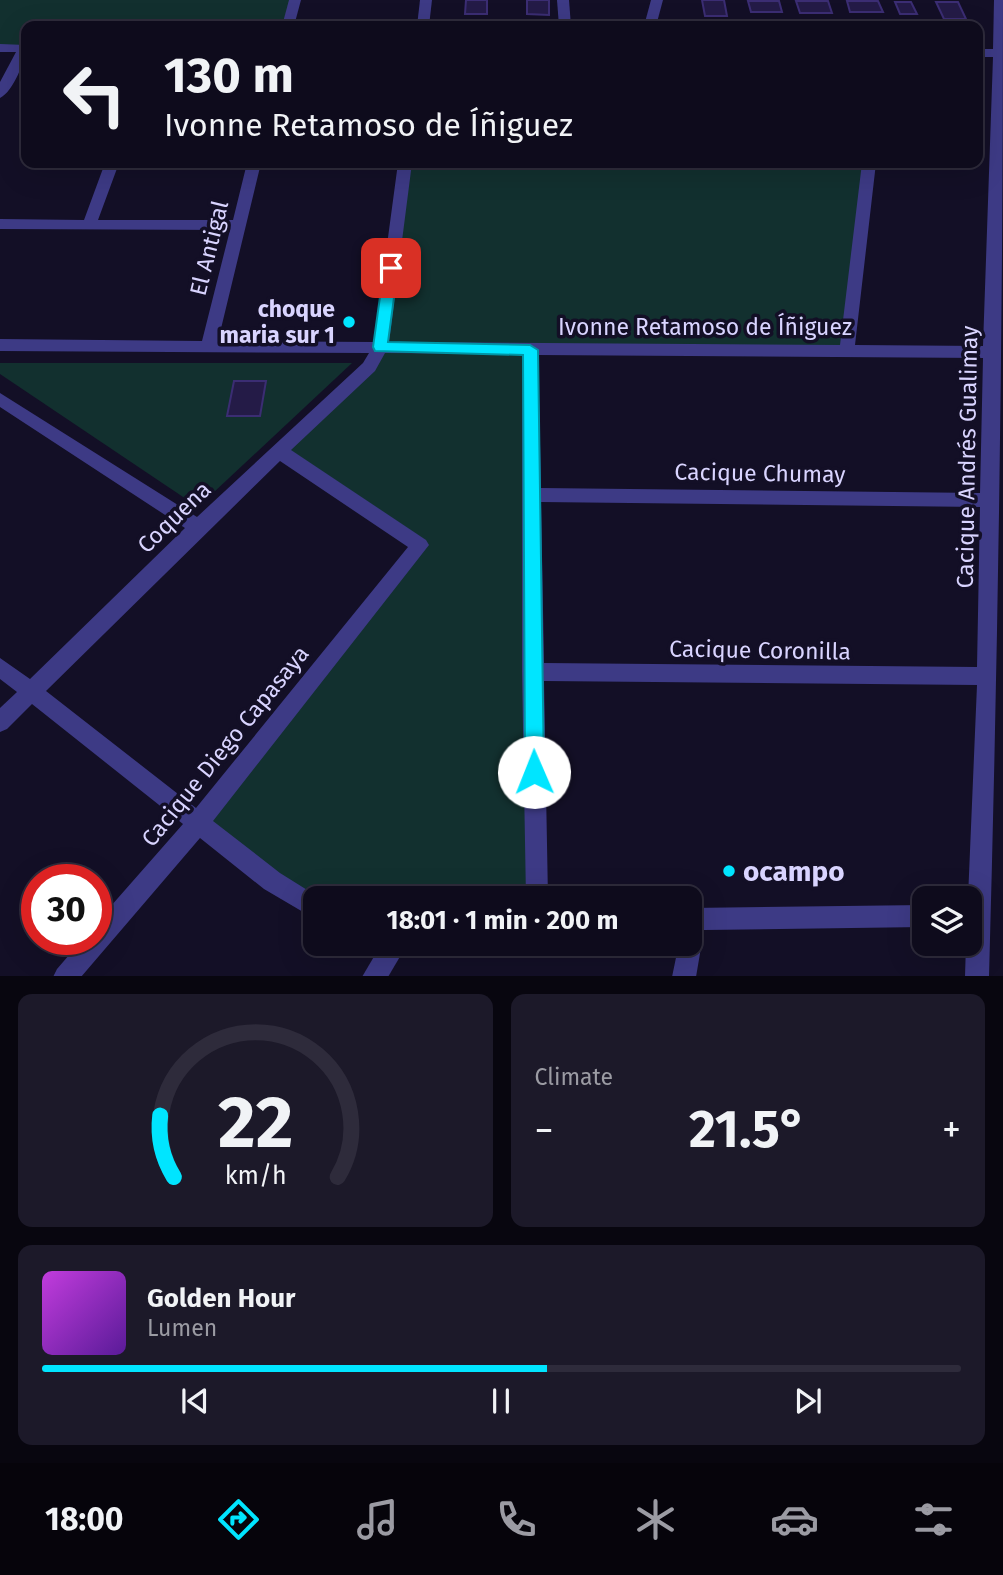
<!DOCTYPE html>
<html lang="en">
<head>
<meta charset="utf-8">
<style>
  :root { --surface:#0e0b1c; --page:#1c1929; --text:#f1f3f6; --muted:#9b9ba3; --line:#2e2b3b; --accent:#00e5ff }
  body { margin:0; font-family:"Fira Sans",sans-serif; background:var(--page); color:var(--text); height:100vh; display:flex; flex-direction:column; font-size:26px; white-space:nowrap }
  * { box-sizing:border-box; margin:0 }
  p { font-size:23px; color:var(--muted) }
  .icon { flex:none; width:38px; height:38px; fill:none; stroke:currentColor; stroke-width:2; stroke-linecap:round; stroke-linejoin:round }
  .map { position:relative; height:976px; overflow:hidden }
  .drawer { display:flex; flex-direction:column; gap:18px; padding:18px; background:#08060f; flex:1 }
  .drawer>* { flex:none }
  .hud { position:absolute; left:21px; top:21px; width:962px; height:147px; border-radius:14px; box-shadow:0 7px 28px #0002,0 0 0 2px var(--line); background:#0e0b1c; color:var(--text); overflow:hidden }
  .buttons { position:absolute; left:912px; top:886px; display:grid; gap:14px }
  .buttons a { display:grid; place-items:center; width:70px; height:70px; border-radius:14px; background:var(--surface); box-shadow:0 7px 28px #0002,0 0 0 2px var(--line); font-size:35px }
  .speed { position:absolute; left:21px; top:864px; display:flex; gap:14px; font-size:35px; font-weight:700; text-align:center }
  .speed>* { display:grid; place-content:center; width:91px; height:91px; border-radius:50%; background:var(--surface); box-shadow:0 7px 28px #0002,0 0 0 2px var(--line); line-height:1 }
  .speed .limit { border:10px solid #d22; background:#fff; color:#111 }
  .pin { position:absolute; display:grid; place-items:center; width:60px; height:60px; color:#fff; margin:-30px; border-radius:14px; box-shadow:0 4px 10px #0006 }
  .me { position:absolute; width:77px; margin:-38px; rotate:359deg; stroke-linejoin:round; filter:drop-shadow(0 0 5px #0008) }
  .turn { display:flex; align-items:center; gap:24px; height:147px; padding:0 28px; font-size:32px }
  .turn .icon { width:91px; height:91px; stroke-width:2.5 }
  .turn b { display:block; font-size:49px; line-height:60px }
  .big { font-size:52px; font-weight:700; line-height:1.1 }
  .drawer .widget { flex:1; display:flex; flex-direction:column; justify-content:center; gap:10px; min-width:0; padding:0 24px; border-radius:14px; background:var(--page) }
  .drawer .dial { align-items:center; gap:0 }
  .dial svg { height:182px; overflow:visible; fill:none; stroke:var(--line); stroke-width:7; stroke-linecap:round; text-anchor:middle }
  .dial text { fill:var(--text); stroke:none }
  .song { display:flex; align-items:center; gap:21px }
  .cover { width:84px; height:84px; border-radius:10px; background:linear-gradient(135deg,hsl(290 70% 55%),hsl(270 70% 35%)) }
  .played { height:7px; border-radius:4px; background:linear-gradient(90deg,var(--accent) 55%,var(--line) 55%) }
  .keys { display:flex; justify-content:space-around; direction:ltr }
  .heat { display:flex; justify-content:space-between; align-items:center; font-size:38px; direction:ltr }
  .drawer .tiles { flex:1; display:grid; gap:18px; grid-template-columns:1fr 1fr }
  .widget:last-child { grid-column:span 2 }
  .trip { position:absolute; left:303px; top:886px; width:399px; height:70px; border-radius:14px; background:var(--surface); box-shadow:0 7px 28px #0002,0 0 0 2px var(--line); font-weight:700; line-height:70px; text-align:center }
  .dock { display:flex; height:112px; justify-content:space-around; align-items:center; background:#06040b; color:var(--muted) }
  .dock .icon { width:49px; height:49px }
  .dock .active { color:var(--accent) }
  .dock b { font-size:32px; color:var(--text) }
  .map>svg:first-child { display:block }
</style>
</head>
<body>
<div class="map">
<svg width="1003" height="977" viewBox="0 0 1003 977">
  <rect width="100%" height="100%" fill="#130f26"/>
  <g fill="#12302f">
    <polygon points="0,0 294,0 287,26 26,26 26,48 0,48"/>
    <polygon points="405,163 868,163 847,349 381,347"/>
    <polygon points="382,349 529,351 535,898 315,898 203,821 424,544 283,451"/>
    <polygon points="0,363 352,363 198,507 0,374"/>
  </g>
  <g fill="#241b47" stroke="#3b2d73" stroke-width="2">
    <polygon points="466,0 487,0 487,14 465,14"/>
    <polygon points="527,0 549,0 549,15 527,14"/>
    <polygon points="702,0 724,0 727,16 705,16"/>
    <polygon points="748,1 779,1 782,12 751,12"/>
    <polygon points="796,1 828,1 832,13 800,13"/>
    <polygon points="847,1 878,1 883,12 850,12"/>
    <polygon points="895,2 911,2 917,14 900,14"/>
    <polygon points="936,2 958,2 966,19 944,19"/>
    <polygon points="234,381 266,381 260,416 227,416"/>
  </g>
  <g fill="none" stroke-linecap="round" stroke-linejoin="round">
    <g fill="#3d3a85" fill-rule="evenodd">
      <polygon points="289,0 301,0 294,26 282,26"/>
      <polygon points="420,0 432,0 429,26 417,26"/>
      <polygon points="557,0 569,0 571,26 559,26"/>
      <polygon points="651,0 663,0 656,26 644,26"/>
      <path d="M994 0H1003C1003 325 998 651 989 977H965L966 943H970L968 898 977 685 544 681 548 898H526L522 672V354L385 353 375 371 291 450 426 540 429 545 213 821 280 873 320 898H315V919L264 889 200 838 81 977H53L57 969 82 940H96V923L183 824 32 704 7 729 0 732V708L17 692 0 679V658L30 679 185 528 0 407V393L197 517 363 363 369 353 0 351V339L202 341 230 230 0 229V219L84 220 105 163H119L98 220H233L247 163H261L218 341 374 342 398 163H412L389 342 840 345 862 163H876L855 345 983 346 993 57H978V49H993ZM538 355 983 358 980 493 541 488ZM280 461 408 547 196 808 46 691ZM541 502 980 507 977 667 544 663Z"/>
      <path d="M0 44 26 45C26 60 13 92 0 98V82L16 52H0Z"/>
      <polygon points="924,905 924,927 704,930 696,977 672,977 679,943 690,943 690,908"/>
      <polygon points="382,943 408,943 388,977 362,977"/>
    </g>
  </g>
  <polygon fill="#00e5ff" stroke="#0095a6" stroke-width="2" points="391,264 398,268 388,342 530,345 538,350 544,772 541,779 534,782 527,779 525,772 523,355 375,351 373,347 384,268"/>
  <g fill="#00e5ff" stroke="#130f26" stroke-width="2.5">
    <circle cx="349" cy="322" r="7"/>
    <circle cx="729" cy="871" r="7"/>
  </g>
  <g text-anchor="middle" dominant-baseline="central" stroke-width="7" stroke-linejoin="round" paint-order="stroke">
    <g font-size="23" fill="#d9d4ff" stroke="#130f26">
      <text transform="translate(209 248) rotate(-76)">El Antigal</text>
      <text x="705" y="327">Ivonne Retamoso de Íñiguez</text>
      <text transform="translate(967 457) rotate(-89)">Cacique Andrés Gualimay</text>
      <text transform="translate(760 473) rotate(1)">Cacique Chumay</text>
      <text transform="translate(174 517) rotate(-44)">Coquena</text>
      <text transform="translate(760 650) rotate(1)">Cacique Coronilla</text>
      <text transform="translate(225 746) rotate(-51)">Cacique Diego Capasaya</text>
    </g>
    <g font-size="23" font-weight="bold" fill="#d9d4ff" stroke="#130f26" text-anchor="end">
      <text x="335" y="309">choque<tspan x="335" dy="26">maria sur 1</tspan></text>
    </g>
    <g font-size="28" font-weight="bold" fill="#d9d4ff" stroke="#130f26" text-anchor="start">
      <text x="743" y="871">ocampo</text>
    </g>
  </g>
</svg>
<div class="buttons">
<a><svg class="icon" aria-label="layers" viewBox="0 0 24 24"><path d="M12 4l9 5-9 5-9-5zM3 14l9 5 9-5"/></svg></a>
</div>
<div class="speed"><div class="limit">30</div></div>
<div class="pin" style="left:391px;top:268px;background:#d93025"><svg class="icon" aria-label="arrive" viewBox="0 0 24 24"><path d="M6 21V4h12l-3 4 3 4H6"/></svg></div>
<svg class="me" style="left:534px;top:772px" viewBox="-20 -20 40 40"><circle r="19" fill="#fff"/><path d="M0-13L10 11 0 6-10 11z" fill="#00e5ff"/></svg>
<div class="trip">18:01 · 1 min · 200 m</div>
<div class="hud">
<div class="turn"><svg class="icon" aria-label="left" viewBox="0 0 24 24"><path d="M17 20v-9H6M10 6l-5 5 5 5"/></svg><div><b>130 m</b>Ivonne Retamoso de Íñiguez</div></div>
</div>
</div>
<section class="drawer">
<div class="tiles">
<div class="widget dial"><svg viewBox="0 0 100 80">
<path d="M14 69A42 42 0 1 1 86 69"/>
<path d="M14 69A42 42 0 0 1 8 42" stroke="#00e5ff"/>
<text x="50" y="56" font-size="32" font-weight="700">22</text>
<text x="50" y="72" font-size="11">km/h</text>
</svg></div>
<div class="widget"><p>Climate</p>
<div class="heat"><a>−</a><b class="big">21.5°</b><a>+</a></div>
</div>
<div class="widget">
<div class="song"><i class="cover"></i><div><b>Golden Hour</b><p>Lumen</p></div></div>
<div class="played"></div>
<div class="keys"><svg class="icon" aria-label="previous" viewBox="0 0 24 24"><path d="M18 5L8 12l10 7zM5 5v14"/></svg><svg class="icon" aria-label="pause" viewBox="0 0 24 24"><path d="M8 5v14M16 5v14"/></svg><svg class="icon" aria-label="next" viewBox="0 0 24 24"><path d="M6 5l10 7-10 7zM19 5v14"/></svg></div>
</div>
</div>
</section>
<nav class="dock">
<b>18:00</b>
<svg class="icon active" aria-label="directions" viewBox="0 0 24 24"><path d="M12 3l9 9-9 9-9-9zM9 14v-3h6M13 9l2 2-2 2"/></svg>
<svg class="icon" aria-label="music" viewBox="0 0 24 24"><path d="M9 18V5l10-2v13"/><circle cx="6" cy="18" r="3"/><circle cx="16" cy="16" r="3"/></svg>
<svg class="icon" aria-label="phone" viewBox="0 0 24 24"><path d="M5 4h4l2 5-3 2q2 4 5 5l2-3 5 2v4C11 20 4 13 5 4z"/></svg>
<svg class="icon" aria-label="climate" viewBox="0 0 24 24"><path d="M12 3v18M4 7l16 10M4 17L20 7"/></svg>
<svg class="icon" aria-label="car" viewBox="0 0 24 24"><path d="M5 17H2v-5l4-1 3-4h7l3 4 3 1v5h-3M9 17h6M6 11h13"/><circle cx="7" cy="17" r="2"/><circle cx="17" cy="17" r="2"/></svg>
<svg class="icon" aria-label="filters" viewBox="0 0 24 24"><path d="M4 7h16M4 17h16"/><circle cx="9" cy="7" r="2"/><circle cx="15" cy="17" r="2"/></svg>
</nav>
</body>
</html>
